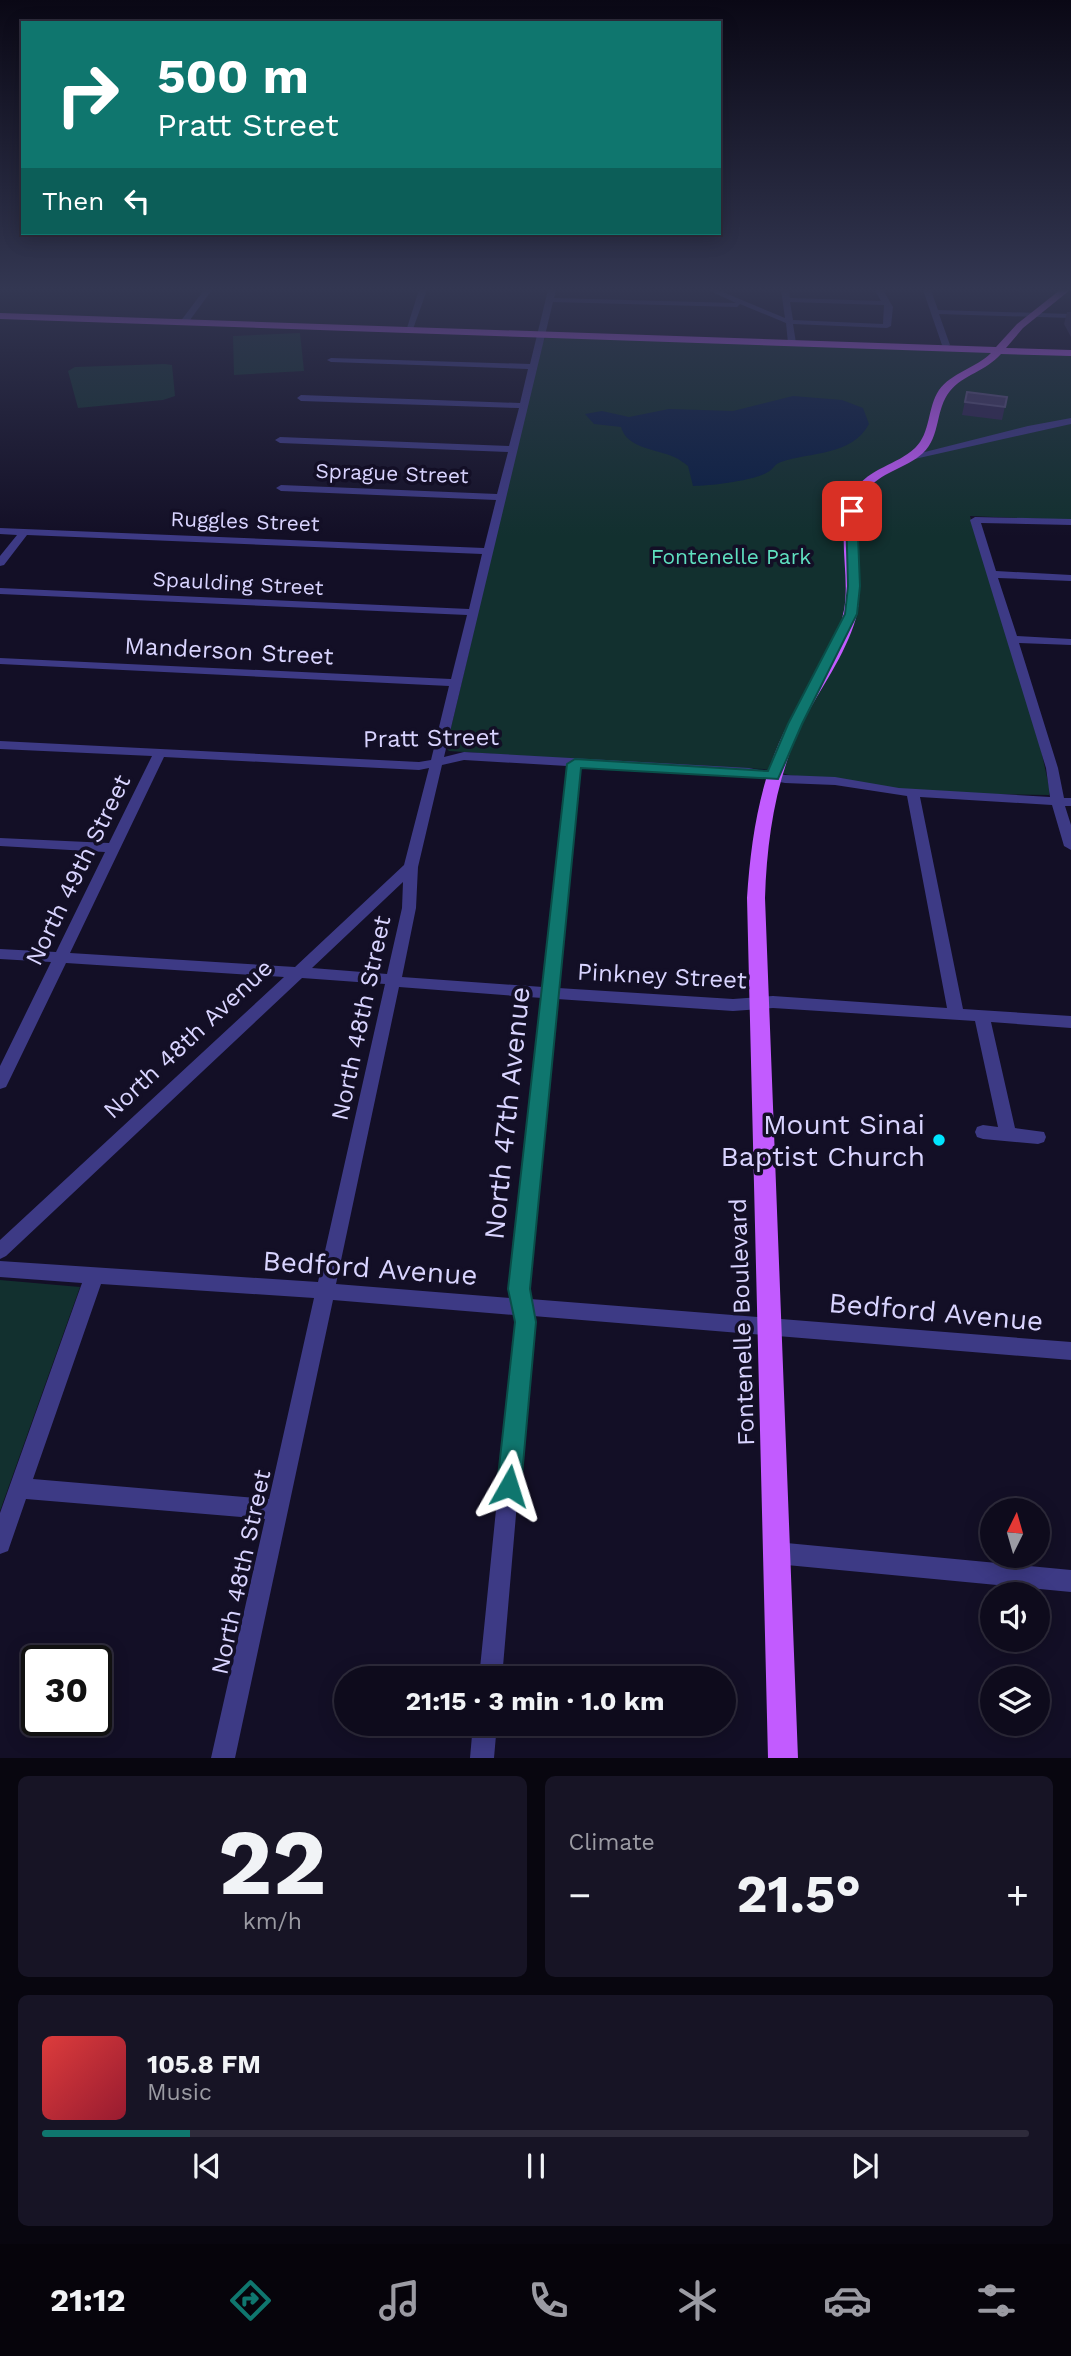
<!DOCTYPE html>
<html lang="en">
<head>
<meta charset="utf-8">
<style>
  :root { --surface:#0e0b1c; --page:#171425; --text:#f1f3f6; --muted:#9b9ba3; --line:#2e2b3b; --accent:#0f766e }
  body { margin:0; font-family:"Work Sans",sans-serif; background:var(--page); color:var(--text); height:100vh; display:flex; flex-direction:column; font-size:26px; white-space:nowrap }
  * { box-sizing:border-box; margin:0 }
  p { font-size:23px; color:var(--muted) }
  .icon { flex:none; width:38px; height:38px; fill:none; stroke:currentColor; stroke-width:2; stroke-linecap:round; stroke-linejoin:round }
  .map { position:relative; height:1758px; overflow:hidden }
  .side { display:flex; flex-direction:column; gap:18px; padding:18px; background:#08060f; flex:1 }
  .side>* { flex:none }
  .guide { position:absolute; left:21px; top:21px; width:700px; height:214px; border-radius:0px; box-shadow:0 4px 18px #0003,0 0 0 2px var(--line); background:#0f766e; color:#fff; overflow:hidden }
  .needle { width:46px; rotate:5deg }
  .controls { position:absolute; left:980px; top:1498px; display:grid; gap:14px }
  .controls a { display:grid; place-items:center; width:70px; height:70px; border-radius:50%; background:var(--surface); box-shadow:0 4px 18px #0003,0 0 0 2px var(--line); font-size:35px }
  .speed { position:absolute; left:21px; top:1645px; display:flex; gap:14px; font-size:35px; font-weight:700; text-align:center }
  .speed>* { display:grid; place-content:center; width:91px; height:91px; border-radius:50%; background:var(--surface); box-shadow:0 4px 18px #0003,0 0 0 2px var(--line); line-height:1 }
  .speed .limit { border:4px solid #111; border-radius:10px; background:#fff; color:#111 }
  .pin { position:absolute; display:grid; place-items:center; width:60px; height:60px; color:#fff; margin:-30px; border-radius:14px; box-shadow:0 4px 10px #0006 }
  .me { position:absolute; width:77px; margin:-38px; rotate:6deg; stroke-linejoin:round; filter:drop-shadow(0 0 5px #0008) }
  .turn { display:flex; align-items:center; gap:24px; height:147px; padding:0 21px; font-size:32px }
  .turn .icon { width:91px; height:91px; stroke-width:2.5 }
  .turn b { display:block; font-size:49px; line-height:60px }
  .then { display:flex; align-items:center; height:66px; padding:0 21px; background:#0003; gap:14px; font-size:26px }
  .big { font-size:52px; font-weight:700; line-height:1.1 }
  .side .card { flex:1; display:flex; flex-direction:column; justify-content:center; gap:10px; min-width:0; padding:0 24px; border-radius:10px; background:var(--page) }
  .side .dial { align-items:center; gap:0 }
  .dial b { font-size:91px; line-height:1 }
  .song { display:flex; align-items:center; gap:21px }
  .cover { width:84px; height:84px; border-radius:10px; background:linear-gradient(135deg,hsl(0 70% 55%),hsl(350 70% 35%)) }
  .played { height:7px; border-radius:4px; background:linear-gradient(90deg,var(--accent) 15%,var(--line) 15%) }
  .keys { display:flex; justify-content:space-around; direction:ltr }
  .heat { display:flex; justify-content:space-between; align-items:center; font-size:38px; direction:ltr }
  .side .tiles { flex:1; display:grid; gap:18px; grid-template-columns:1fr 1fr }
  .card:last-child { grid-column:span 2 }
  .trip { position:absolute; left:334px; top:1666px; width:402px; height:70px; border-radius:35px; background:var(--surface); box-shadow:0 4px 18px #0003,0 0 0 2px var(--line); font-weight:700; line-height:70px; text-align:center }
  .tab-bar { display:flex; height:112px; justify-content:space-around; align-items:center; background:#06040b; color:var(--muted) }
  .tab-bar .icon { width:49px; height:49px }
  .tab-bar .selected { color:var(--accent) }
  .tab-bar b { font-size:32px; color:var(--text) }
  .map>svg:first-child { display:block }
</style>
</head>
<body>
<div class="map">
<svg width="1071" height="1758" viewBox="0 0 1071 1758">
  <rect width="100%" height="100%" fill="#130f26"/>
  <g fill="#12302f">
    <polygon points="300,333 304,371 234,375 233,336"/>
    <polygon points="546,337 1071,355 1071,520 970,516 1040,745 1050,791 1049,795 929,793 789,775 764,769 676,766 449,751 446,748 458,698 539,349"/>
    <polygon points="165,364 172,365 175,396 163,400 78,408 68,371 75,367"/>
    <polygon points="0,1280 80,1287 0,1511"/>
  </g>
  <path fill="#0a1f44" d="M793 396 842 400 863 408 869 424C852 456 810 452 781 462 774 464 774 469 768 472 754 481 710 486 693 486L688 466C684 463 679 459 674 457 657 449 627 449 621 427L594 424 585 414 602 411 629 417 669 409 733 411Z"/>
  <g fill="none" stroke-linecap="round" stroke-linejoin="round">
    <g fill="#3d3a85" fill-rule="evenodd">
      <polygon points="204,290 212,290 187,324 181,324 180,322"/>
      <polygon points="419,290 427,290 413,329 406,331"/>
      <path d="M548 290H556L554 298 736 303 708 290H718L785 318 781 290H789L790 298 881 301 875 290H883L893 307 891 326 887 328 793 324 796 343 792 345 788 343 786 323 740 304 737 307 553 302 444 757 464 752 749 768 785 775 835 777 899 788 1050 797 1046 768 970 520 975 517 1071 519V525L981 523 996 571 1071 575V581L998 578 1017 636 1071 639V645L1019 643 1058 768 1064 798H1071V806H1065L1071 825V850L1064 846 1052 805 920 797 963 1009 1071 1016V1028L991 1022 1015 1128 1044 1132 1046 1137 1044 1142 1038 1144 983 1139 977 1137 975 1132 977 1127 983 1125 998 1127 975 1021 773 1008 733 1011 557 999 528 1289 530 1299 1071 1342V1360L533 1316 502 1678H479L515 1322 514 1315 333 1300 235 1758H211L265 1519 26 1499 8 1551 0 1554V1513L82 1283 0 1277V1261L318 1282 385 984 302 978 6 1256 0 1259V1240L284 977 66 963 8 1083 6 1087 0 1089V1066L51 962 0 959V949L56 952 105 852 0 846V838L109 843 152 756 0 749V741L419 762 431 760 449 686 0 664V658L451 679 467 615 0 594V588L469 609 482 554 27 535 4 565 0 566V556L17 535 0 534V528L484 548 496 500 281 491 276 488 281 485 497 494 508 452 280 443 275 440 280 437 509 446 519 408 301 401 297 398 301 395 520 403 528 369 331 362 327 360 331 358 530 364ZM790 302 884 305 883 324 793 320ZM164 757 419 770 429 768 404 865 295 967 70 953ZM464 760 567 766 543 987 402 977 416 908 418 867 442 765ZM580 766 749 776 785 783 835 785 907 796 947 1008 773 996 733 999 558 988ZM403 882 402 908 387 974 312 968ZM399 987 542 998 510 1289 511 1298 336 1284ZM101 1284 314 1298 269 1499 33 1479Z"/>
      <polygon points="923,290 931,290 938,310 1071,314 1071,318 939,314 950,345 946,347 942,345"/>
      <polygon points="1071,418 1071,424 910,460 905,457 1028,426"/>
      <polygon points="776,1542 1071,1570 1071,1592 776,1564 768,1561 765,1553 768,1545"/>
      <polygon points="473,1724 497,1724 494,1758 470,1758"/>
    </g>
    <path fill="#c25bff" fill-rule="evenodd" d="M1060 290H1070L1023 328 1006 348 1071 350V356L1001 354C986 371 963 375 950 391 935 409 941 436 923 453 906 469 879 472 866 492 843 529 867 578 856 618 845 656 821 687 803 722 776 777 767 837 765 898L798 1758H768L747 898C751 838 760 778 788 724 806 686 836 652 844 610 851 571 833 526 855 490 869 468 897 465 915 448 931 433 927 408 939 390 951 373 976 368 991 353L0 319V313L996 347 1017 324Z"/>
  </g>
  <g fill="#312854">
    <polygon points="1067,312 1071,312 1071,337 1064,324"/>
    <polygon points="967,392 1007,397 1002,420 962,415"/>
  </g>
  <polygon fill="#433a66" stroke="#5a527e" stroke-width="2" points="967,392 1007,397 1005,407 965,402"/>
  <linearGradient id="sky" x2="0" y2="1"><stop stop-color="#0a0815"/><stop offset="0.54" stop-color="#333752"/><stop offset="1" stop-color="#333752" stop-opacity="0"/></linearGradient>
  <rect width="1071" height="536" fill="url(#sky)"/>
  <polygon fill="#0f766e" stroke="#0a4d48" stroke-width="2" points="852,508 857,511 860,586 857,614 802,724 778,779 581,768 530,1289 536,1322 521,1486 517,1495 509,1498 501,1495 497,1486 515,1322 508,1289 567,764 575,759 768,771 788,724 845,614 848,586 846,511"/>
  <circle fill="#00e5ff" stroke="#130f26" stroke-width="2.5" cx="939" cy="1140" r="7"/>
  <g text-anchor="middle" dominant-baseline="central" stroke-width="7" stroke-linejoin="round" paint-order="stroke">
    <g font-size="21" fill="#d9d4ff" stroke="#130f26">
      <text transform="translate(392 473) rotate(2)">Sprague Street</text>
      <text transform="translate(245 521) rotate(2)">Ruggles Street</text>
      <text transform="translate(238 583) rotate(3)">Spaulding Street</text>
    </g>
    <g font-size="21" fill="#5fe0c0" stroke="#130f26">
      <text x="731" y="556">Fontenelle Park</text>
    </g>
    <g font-size="24" fill="#d9d4ff" stroke="#130f26">
      <text transform="translate(229 651) rotate(3)">Manderson Street</text>
      <text transform="translate(431 738) rotate(-1)">Pratt Street</text>
      <text transform="translate(78 870) rotate(-64)">North 49th Street</text>
      <text transform="translate(662 976) rotate(3)">Pinkney Street</text>
      <text transform="translate(361 1018) rotate(-78)">North 48th Street</text>
      <text transform="translate(188 1039) rotate(-43)">North 48th Avenue</text>
      <text transform="translate(742 1322) rotate(-92)">Fontenelle Boulevard</text>
      <text transform="translate(241 1572) rotate(-78)">North 48th Street</text>
    </g>
    <g font-size="28" fill="#d9d4ff" stroke="#130f26">
      <text transform="translate(507 1113) rotate(-84)">North 47th Avenue</text>
      <text transform="translate(370 1268) rotate(4)">Bedford Avenue</text>
      <text transform="translate(936 1312) rotate(5)">Bedford Avenue</text>
    </g>
    <g font-size="28" fill="#d9d4ff" stroke="#130f26" text-anchor="end">
      <text x="925" y="1124">Mount Sinai<tspan x="925" dy="32">Baptist Church</tspan></text>
    </g>
  </g>
</svg>
<div class="controls">
<a><svg class="needle" viewBox="-14 -14 28 28"><path d="M0-13l5 13h-10z" fill="#e53935"/><path d="M0 13l5-13h-10z" fill="#9b9ba3"/></svg></a>
<a><svg class="icon" aria-label="sound" viewBox="0 0 24 24"><path d="M4 9h4l5-4v14l-5-4H4zM17 9q2 3 0 6"/></svg></a>
<a><svg class="icon" aria-label="layers" viewBox="0 0 24 24"><path d="M12 4l9 5-9 5-9-5zM3 14l9 5 9-5"/></svg></a>
</div>
<div class="speed"><div class="limit">30</div></div>
<div class="pin" style="left:852px;top:511px;background:#d93025"><svg class="icon" aria-label="arrive" viewBox="0 0 24 24"><path d="M6 21V4h12l-3 4 3 4H6"/></svg></div>
<svg class="me" style="left:509px;top:1486px" viewBox="-20 -20 40 40"><path d="M0-17L14 15 0 8-14 15z" fill="#0f766e" stroke="#fff" stroke-width="4"/></svg>
<div class="trip">21:15 · 3 min · 1.0 km</div>
<div class="guide">
<div class="turn"><svg class="icon" aria-label="right" viewBox="0 0 24 24"><path d="M7 20v-9h11M14 6l5 5-5 5"/></svg><div><b>500 m</b>Pratt Street</div></div>
<div class="then">Then<svg class="icon" aria-label="left" viewBox="0 0 24 24"><path d="M17 20v-9H6M10 6l-5 5 5 5"/></svg></div>
</div>
</div>
<section class="side">
<div class="tiles">
<div class="card dial"><b>22</b><p>km/h</p></div>
<div class="card"><p>Climate</p>
<div class="heat"><a>−</a><b class="big">21.5°</b><a>+</a></div>
</div>
<div class="card">
<div class="song"><i class="cover"></i><div><b>105.8 FM</b><p>Music</p></div></div>
<div class="played"></div>
<div class="keys"><svg class="icon" aria-label="previous" viewBox="0 0 24 24"><path d="M18 5L8 12l10 7zM5 5v14"/></svg><svg class="icon" aria-label="pause" viewBox="0 0 24 24"><path d="M8 5v14M16 5v14"/></svg><svg class="icon" aria-label="next" viewBox="0 0 24 24"><path d="M6 5l10 7-10 7zM19 5v14"/></svg></div>
</div>
</div>
</section>
<nav class="tab-bar">
<b>21:12</b>
<svg class="icon selected" aria-label="directions" viewBox="0 0 24 24"><path d="M12 3l9 9-9 9-9-9zM9 14v-3h6M13 9l2 2-2 2"/></svg>
<svg class="icon" aria-label="music" viewBox="0 0 24 24"><path d="M9 18V5l10-2v13"/><circle cx="6" cy="18" r="3"/><circle cx="16" cy="16" r="3"/></svg>
<svg class="icon" aria-label="phone" viewBox="0 0 24 24"><path d="M5 4h4l2 5-3 2q2 4 5 5l2-3 5 2v4C11 20 4 13 5 4z"/></svg>
<svg class="icon" aria-label="climate" viewBox="0 0 24 24"><path d="M12 3v18M4 7l16 10M4 17L20 7"/></svg>
<svg class="icon" aria-label="car" viewBox="0 0 24 24"><path d="M5 17H2v-5l4-1 3-4h7l3 4 3 1v5h-3M9 17h6M6 11h13"/><circle cx="7" cy="17" r="2"/><circle cx="17" cy="17" r="2"/></svg>
<svg class="icon" aria-label="filters" viewBox="0 0 24 24"><path d="M4 7h16M4 17h16"/><circle cx="9" cy="7" r="2"/><circle cx="15" cy="17" r="2"/></svg>
</nav>
</body>
</html>
